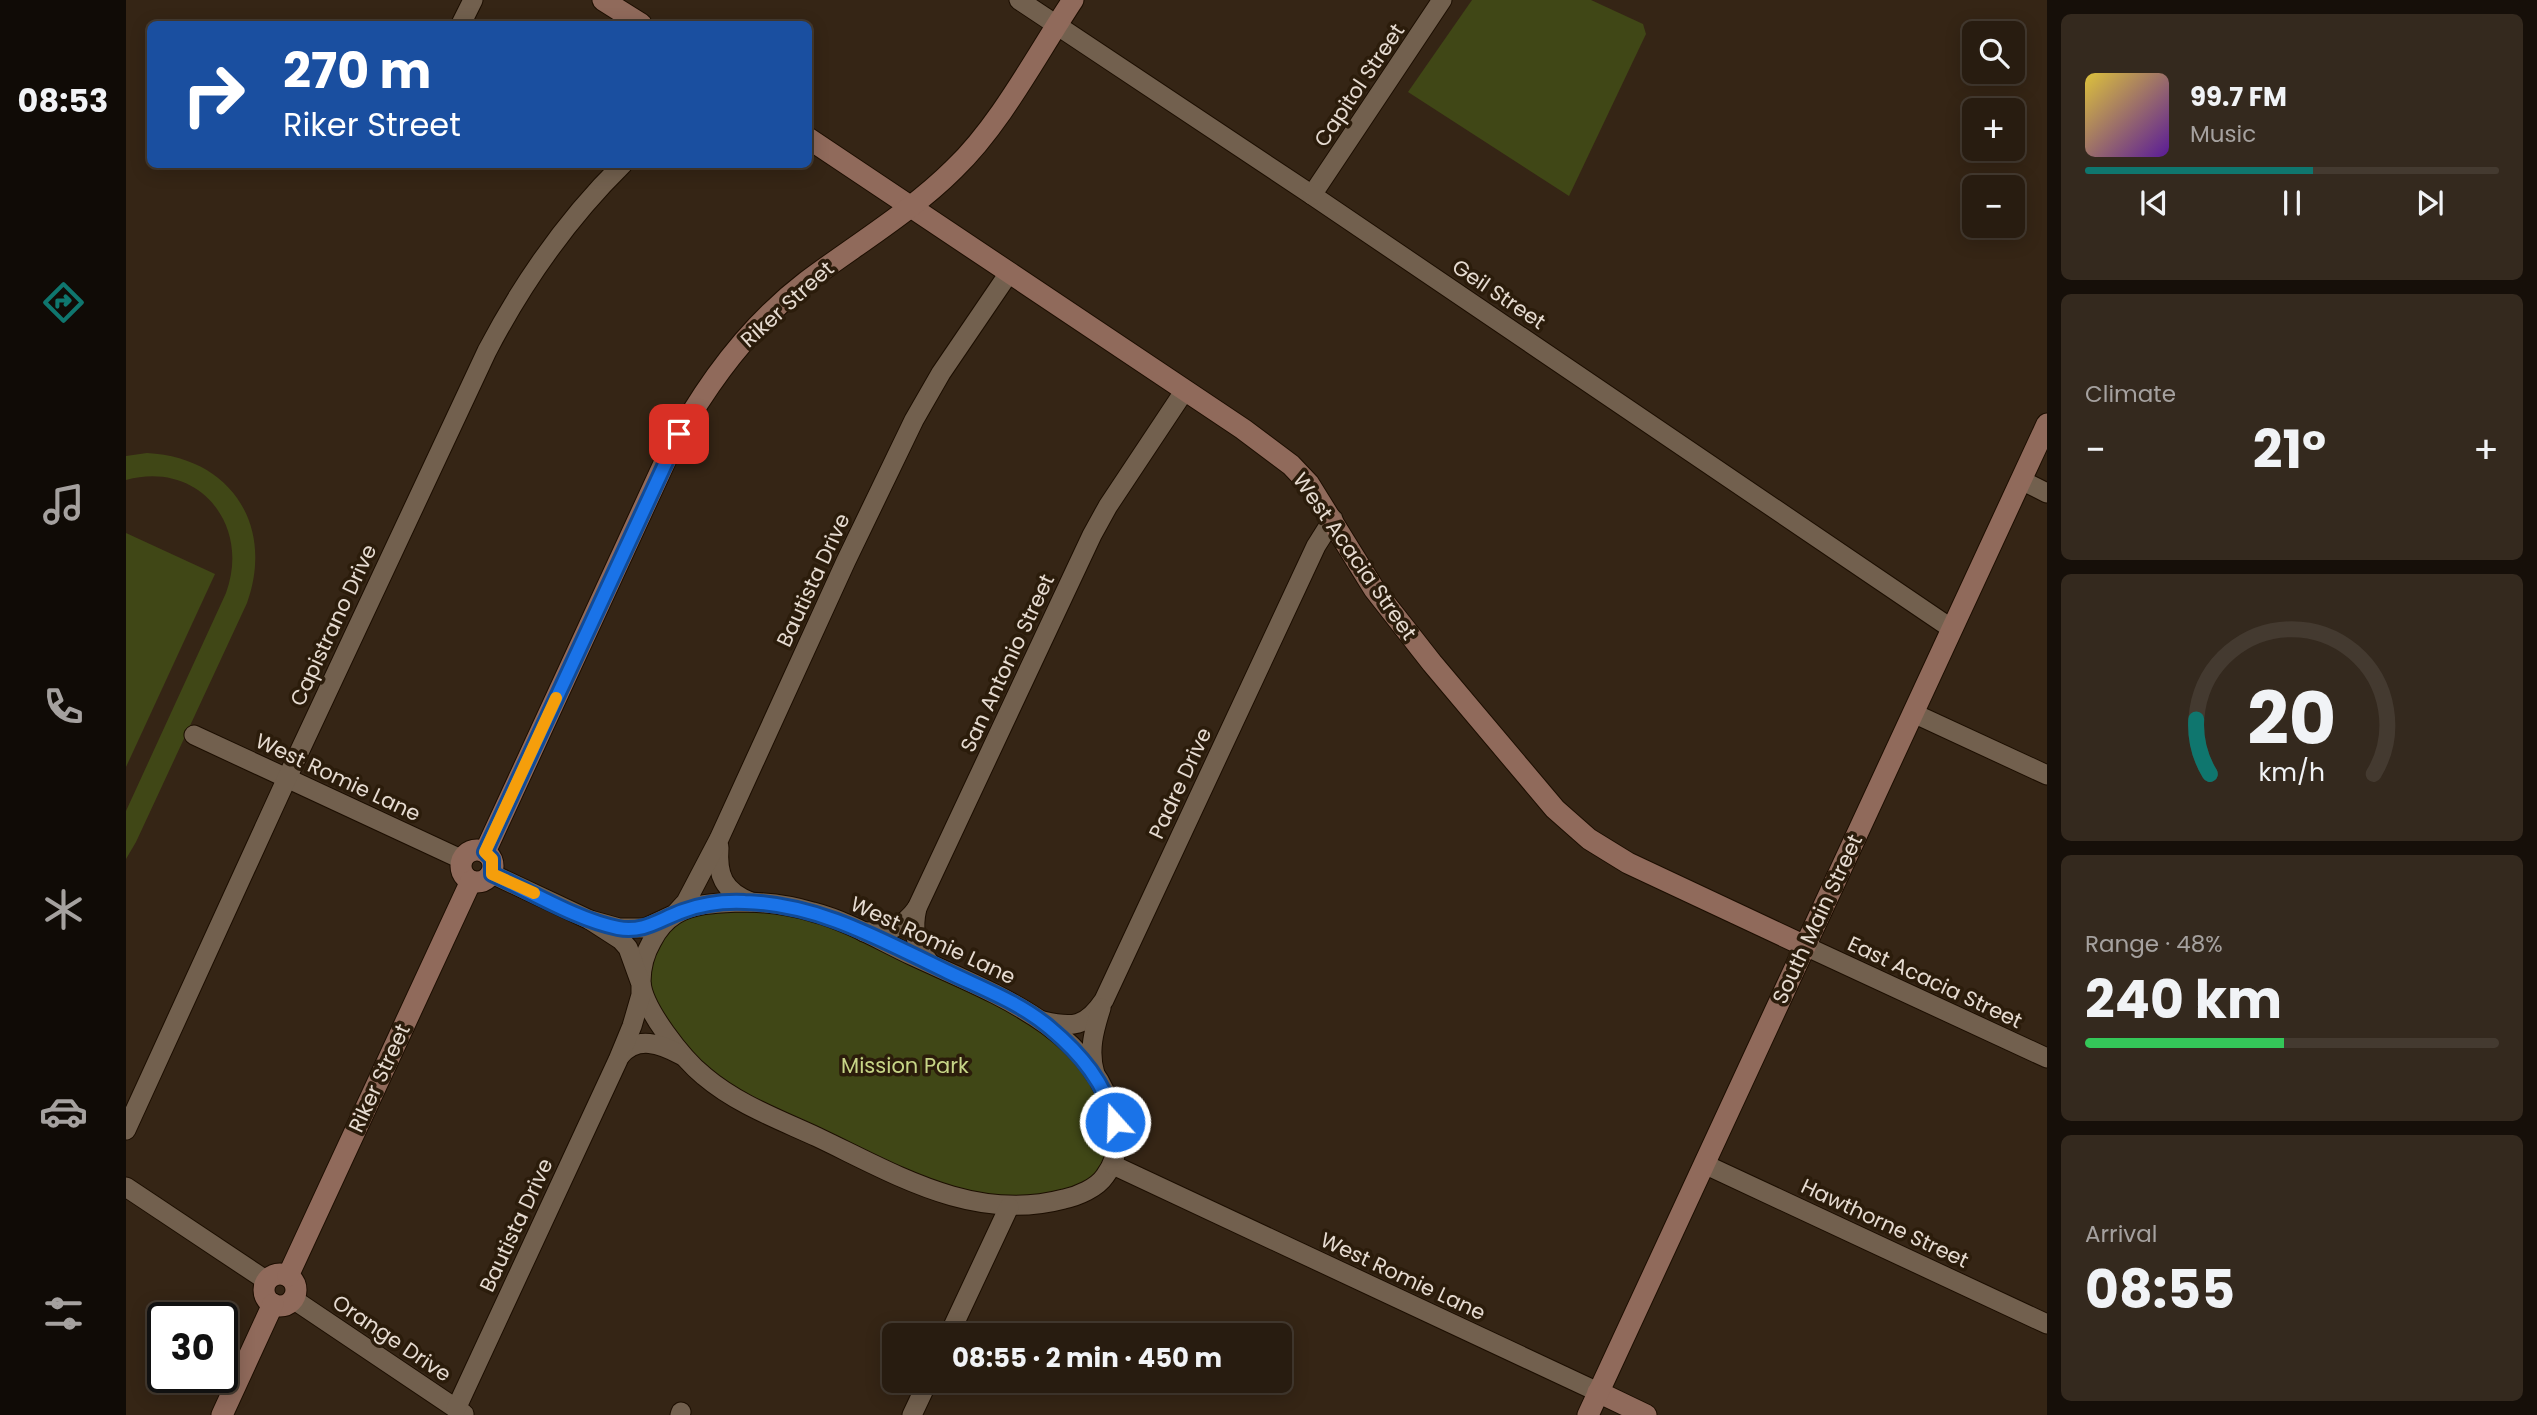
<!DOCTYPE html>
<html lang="en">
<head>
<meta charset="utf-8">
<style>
  :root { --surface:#281c10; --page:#34291e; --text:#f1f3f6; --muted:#a5a19f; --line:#443a30; --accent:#0f766e }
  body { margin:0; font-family:Poppins,sans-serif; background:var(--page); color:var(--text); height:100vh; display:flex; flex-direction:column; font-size:26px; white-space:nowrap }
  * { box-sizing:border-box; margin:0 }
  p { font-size:23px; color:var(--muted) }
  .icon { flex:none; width:38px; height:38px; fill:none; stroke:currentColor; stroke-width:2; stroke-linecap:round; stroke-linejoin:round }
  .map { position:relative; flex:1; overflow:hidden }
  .panel { display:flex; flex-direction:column; gap:14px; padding:14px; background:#160f09; width:490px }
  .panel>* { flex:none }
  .banner { position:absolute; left:21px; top:21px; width:665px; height:147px; border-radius:10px; box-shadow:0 4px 18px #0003,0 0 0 2px var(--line); background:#1a4fa0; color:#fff; overflow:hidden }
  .tools { position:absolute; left:1836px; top:21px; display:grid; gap:14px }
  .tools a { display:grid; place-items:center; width:63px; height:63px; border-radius:10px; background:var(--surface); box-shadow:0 4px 18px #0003,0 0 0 2px var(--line); font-size:35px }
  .speed { position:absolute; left:21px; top:1302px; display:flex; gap:14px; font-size:35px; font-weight:700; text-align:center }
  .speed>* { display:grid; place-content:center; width:91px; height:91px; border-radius:50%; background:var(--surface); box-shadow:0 4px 18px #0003,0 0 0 2px var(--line); line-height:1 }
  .speed .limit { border:4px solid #111; border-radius:10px; background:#fff; color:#111 }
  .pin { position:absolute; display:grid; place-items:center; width:60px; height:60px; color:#fff; margin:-30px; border-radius:14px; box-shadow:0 4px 10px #0006 }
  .me { position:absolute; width:77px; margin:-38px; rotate:340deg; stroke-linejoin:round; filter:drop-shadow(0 0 5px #0008) }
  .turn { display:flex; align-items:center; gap:24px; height:147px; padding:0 21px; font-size:32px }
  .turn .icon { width:91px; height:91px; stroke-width:2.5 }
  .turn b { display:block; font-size:49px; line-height:60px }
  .big { font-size:52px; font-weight:700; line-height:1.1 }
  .panel .tile { flex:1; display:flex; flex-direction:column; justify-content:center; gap:10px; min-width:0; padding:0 24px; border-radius:10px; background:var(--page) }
  .panel .dial { align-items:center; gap:0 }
  .dial svg { height:182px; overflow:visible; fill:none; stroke:var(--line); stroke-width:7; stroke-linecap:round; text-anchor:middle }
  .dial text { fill:var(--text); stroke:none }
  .song { display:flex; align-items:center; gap:21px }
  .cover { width:84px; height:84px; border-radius:10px; background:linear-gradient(135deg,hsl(50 70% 55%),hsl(270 70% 35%)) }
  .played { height:7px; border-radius:4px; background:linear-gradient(90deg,var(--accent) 55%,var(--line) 55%) }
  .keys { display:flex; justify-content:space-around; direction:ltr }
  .heat { display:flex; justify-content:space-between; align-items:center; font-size:38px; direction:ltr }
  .charge { height:10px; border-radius:5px; background:linear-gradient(90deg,#34c759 48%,var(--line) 0) }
  .trip { position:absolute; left:756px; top:1323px; width:410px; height:70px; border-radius:10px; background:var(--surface); box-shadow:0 4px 18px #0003,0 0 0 2px var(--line); font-weight:700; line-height:70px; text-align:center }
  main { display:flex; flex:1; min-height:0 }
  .tabs { display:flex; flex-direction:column; width:126px; justify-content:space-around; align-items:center; background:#100b06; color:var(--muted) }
  .tabs .icon { width:49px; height:49px }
  .tabs .selected { color:var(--accent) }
  .tabs b { font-size:32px; color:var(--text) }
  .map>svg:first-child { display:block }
</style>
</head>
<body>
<main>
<nav class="tabs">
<b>08:53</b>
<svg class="icon selected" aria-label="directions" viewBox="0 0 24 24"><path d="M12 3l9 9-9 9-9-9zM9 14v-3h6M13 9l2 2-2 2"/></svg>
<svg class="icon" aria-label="music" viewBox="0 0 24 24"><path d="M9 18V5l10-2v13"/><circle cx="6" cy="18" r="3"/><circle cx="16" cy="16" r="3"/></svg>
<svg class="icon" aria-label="phone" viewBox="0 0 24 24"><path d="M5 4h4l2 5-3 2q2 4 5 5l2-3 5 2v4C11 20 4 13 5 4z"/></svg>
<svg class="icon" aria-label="climate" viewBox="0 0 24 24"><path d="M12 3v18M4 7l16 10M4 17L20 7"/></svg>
<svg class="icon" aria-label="car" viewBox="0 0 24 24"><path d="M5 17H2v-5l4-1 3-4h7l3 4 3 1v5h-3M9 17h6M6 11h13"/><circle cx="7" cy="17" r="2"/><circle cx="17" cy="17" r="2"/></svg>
<svg class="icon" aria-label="filters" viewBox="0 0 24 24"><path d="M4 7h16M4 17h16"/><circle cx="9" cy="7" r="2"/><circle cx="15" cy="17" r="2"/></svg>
</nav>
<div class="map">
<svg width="1921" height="1415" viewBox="0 0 1921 1415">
  <rect width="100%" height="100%" fill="#352515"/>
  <g fill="#404716">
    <polygon points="1346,0 1465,0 1517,24 1520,34 1443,196 1282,92"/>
    <path d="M21 453C104 457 149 525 121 603L10 842 0 859V811L100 593C125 525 73 460 0 480V456Z"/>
    <polygon points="0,533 89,574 0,767"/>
    <polygon points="648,904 887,1003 953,1054 991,1138 961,1190 862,1206 618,1103 546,1041 517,967 549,914"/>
  </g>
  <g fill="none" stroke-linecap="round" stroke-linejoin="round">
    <defs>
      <g id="street">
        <polyline points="893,0 1186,195 1826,629"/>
        <polyline points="335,24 347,0"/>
        <polyline points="1186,195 1316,0"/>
        <polyline points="1895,480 1921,493"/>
        <polyline points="1787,713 1921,775"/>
        <polyline points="68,735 337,860"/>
        <path d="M593 847C591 875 597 891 625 902"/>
        <path d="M615 902C640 902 664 905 687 912 722 921 755 941 787 956 862 991 967 1027 988 1118 993 1138 992 1159 979 1176 971 1188 952 1196 938 1199 848 1223 769 1174 691 1137 652 1119 611 1104 578 1076 557 1059 517 1009 515 982 515 968 519 953 526 941 531 931 540 920 550 914 568 903 594 903 615 902Z"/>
        <path d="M791 908C786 930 789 945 803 962"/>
        <polyline points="464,920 493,928 519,928 549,914 560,902 593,839 720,561 788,420 815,373 883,273"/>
        <path d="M738 932C762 932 776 929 791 908L966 535 982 506 1059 390"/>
        <polyline points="1679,946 1921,1058"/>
        <path d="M917 1021C947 1028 960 1027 978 1000L1190 546 1207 519"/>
        <path d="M494 1056C511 1035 535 1044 555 1055"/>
        <path d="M969 1074C962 1051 968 1030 975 1008"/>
        <path d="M0 1130 161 778 361 351C397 282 441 219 497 164"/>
        <polyline points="1578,1164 1921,1324"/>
        <polyline points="987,1165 1472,1392"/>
        <polyline points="0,1187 141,1281"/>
        <polyline points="167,1299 338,1414"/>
        <polyline points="823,1335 883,1207"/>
        <polyline points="330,1409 492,1060 506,1026 515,995 515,984 502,948 495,940 464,920 366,874"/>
        <polyline points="554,1415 555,1412"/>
        <polyline points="786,1415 802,1381"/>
      </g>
      <g id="secondary">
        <polyline points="477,0 515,24"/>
        <polyline points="682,138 1117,429 1165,465 1183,484 1248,589 1306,663 1429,809 1463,839 1502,863 1679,946"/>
        <circle cx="351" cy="866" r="16"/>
        <path d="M359 852 542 455C577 388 620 328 680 282 728 246 786 211 828 169 875 124 911 54 947 0"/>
        <circle cx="154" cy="1290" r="16"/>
        <polyline points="162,1276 345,881"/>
        <polyline points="1472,1392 1520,1415"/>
        <polyline points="96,1415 147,1304"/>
        <polyline points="1462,1415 1921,424"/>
      </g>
    </defs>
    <use href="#street" stroke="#1c0e01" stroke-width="21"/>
    <use href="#secondary" stroke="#1c0e01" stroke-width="23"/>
    <use href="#street" stroke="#72604e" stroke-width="19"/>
    <use href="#secondary" stroke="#906a5b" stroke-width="21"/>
  </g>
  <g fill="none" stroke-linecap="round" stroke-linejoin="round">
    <defs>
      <path id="route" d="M553 434 359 852 366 859V874C404 891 451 920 492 928 518 933 534 919 557 911 576 904 599 901 619 902 694 904 757 941 822 972 857 989 895 1003 924 1028 955 1054 979 1083 989 1122"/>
    </defs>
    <use href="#route" stroke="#114b97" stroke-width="18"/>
    <use href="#route" stroke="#1a73e8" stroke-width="12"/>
    <polyline stroke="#f59e0b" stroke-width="12" points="408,893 366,874 366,859 359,852 430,698"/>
  </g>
  <g text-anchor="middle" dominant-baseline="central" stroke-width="7" stroke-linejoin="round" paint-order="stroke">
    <g font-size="21" fill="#e6dbd1" stroke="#2b1c0b">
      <text transform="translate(1233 85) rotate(-56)">Capitol Street</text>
      <text transform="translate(1373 294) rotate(34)">Geil Street</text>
      <text transform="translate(661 304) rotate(-42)">Riker Street</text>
      <text transform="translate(1229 556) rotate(55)">West Acacia Street</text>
      <text transform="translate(687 580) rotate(-65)">Bautista Drive</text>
      <text transform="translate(207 625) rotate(-65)">Capistrano Drive</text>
      <text transform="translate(881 663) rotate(-65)">San Antonio Street</text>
      <text transform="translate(212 777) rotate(25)">West Romie Lane</text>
      <text transform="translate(1054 783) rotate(-65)">Padre Drive</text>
      <text transform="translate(1691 919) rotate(-65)">South Main Street</text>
      <text transform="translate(807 940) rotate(25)">West Romie Lane</text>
      <text transform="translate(1809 982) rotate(25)">East Acacia Street</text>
      <text transform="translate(253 1078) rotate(-65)">Riker Street</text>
      <text transform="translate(1759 1223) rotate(25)">Hawthorne Street</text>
      <text transform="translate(390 1225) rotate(-65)">Bautista Drive</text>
      <text transform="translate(1277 1276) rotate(25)">West Romie Lane</text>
      <text transform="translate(266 1338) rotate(34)">Orange Drive</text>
    </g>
    <g font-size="21" fill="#c7d587" stroke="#2b1c0b">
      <text x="779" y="1065">Mission Park</text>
    </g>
  </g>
</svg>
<div class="tools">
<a><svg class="icon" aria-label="search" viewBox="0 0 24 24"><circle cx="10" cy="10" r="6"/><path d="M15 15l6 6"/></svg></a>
<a>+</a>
<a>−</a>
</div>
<div class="speed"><div class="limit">30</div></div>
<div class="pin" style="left:553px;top:434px;background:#d93025"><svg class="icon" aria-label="arrive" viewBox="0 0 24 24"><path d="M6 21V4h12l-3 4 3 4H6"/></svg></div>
<svg class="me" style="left:989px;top:1122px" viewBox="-20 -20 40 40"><circle r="17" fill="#1a73e8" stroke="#fff" stroke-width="3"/><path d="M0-11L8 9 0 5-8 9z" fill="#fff"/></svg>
<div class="trip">08:55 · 2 min · 450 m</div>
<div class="banner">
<div class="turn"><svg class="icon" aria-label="right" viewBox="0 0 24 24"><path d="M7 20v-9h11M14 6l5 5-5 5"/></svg><div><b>270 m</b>Riker Street</div></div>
</div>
</div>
<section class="panel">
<div class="tile">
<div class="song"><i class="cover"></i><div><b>99.7 FM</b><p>Music</p></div></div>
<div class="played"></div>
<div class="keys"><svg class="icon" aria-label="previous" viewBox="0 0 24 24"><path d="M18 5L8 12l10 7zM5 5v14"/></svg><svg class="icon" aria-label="pause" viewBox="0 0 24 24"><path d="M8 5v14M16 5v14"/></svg><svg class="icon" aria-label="next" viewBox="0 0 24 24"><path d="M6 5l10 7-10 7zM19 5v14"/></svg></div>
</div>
<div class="tile"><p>Climate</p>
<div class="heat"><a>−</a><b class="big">21°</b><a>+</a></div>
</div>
<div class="tile dial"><svg viewBox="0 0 100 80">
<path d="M14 69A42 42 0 1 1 86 69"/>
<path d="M14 69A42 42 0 0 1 8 45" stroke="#0f766e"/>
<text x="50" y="56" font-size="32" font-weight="700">20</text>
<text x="50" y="72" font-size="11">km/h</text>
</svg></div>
<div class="tile"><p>Range · 48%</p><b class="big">240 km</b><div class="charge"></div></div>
<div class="tile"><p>Arrival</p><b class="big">08:55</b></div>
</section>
</main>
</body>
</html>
